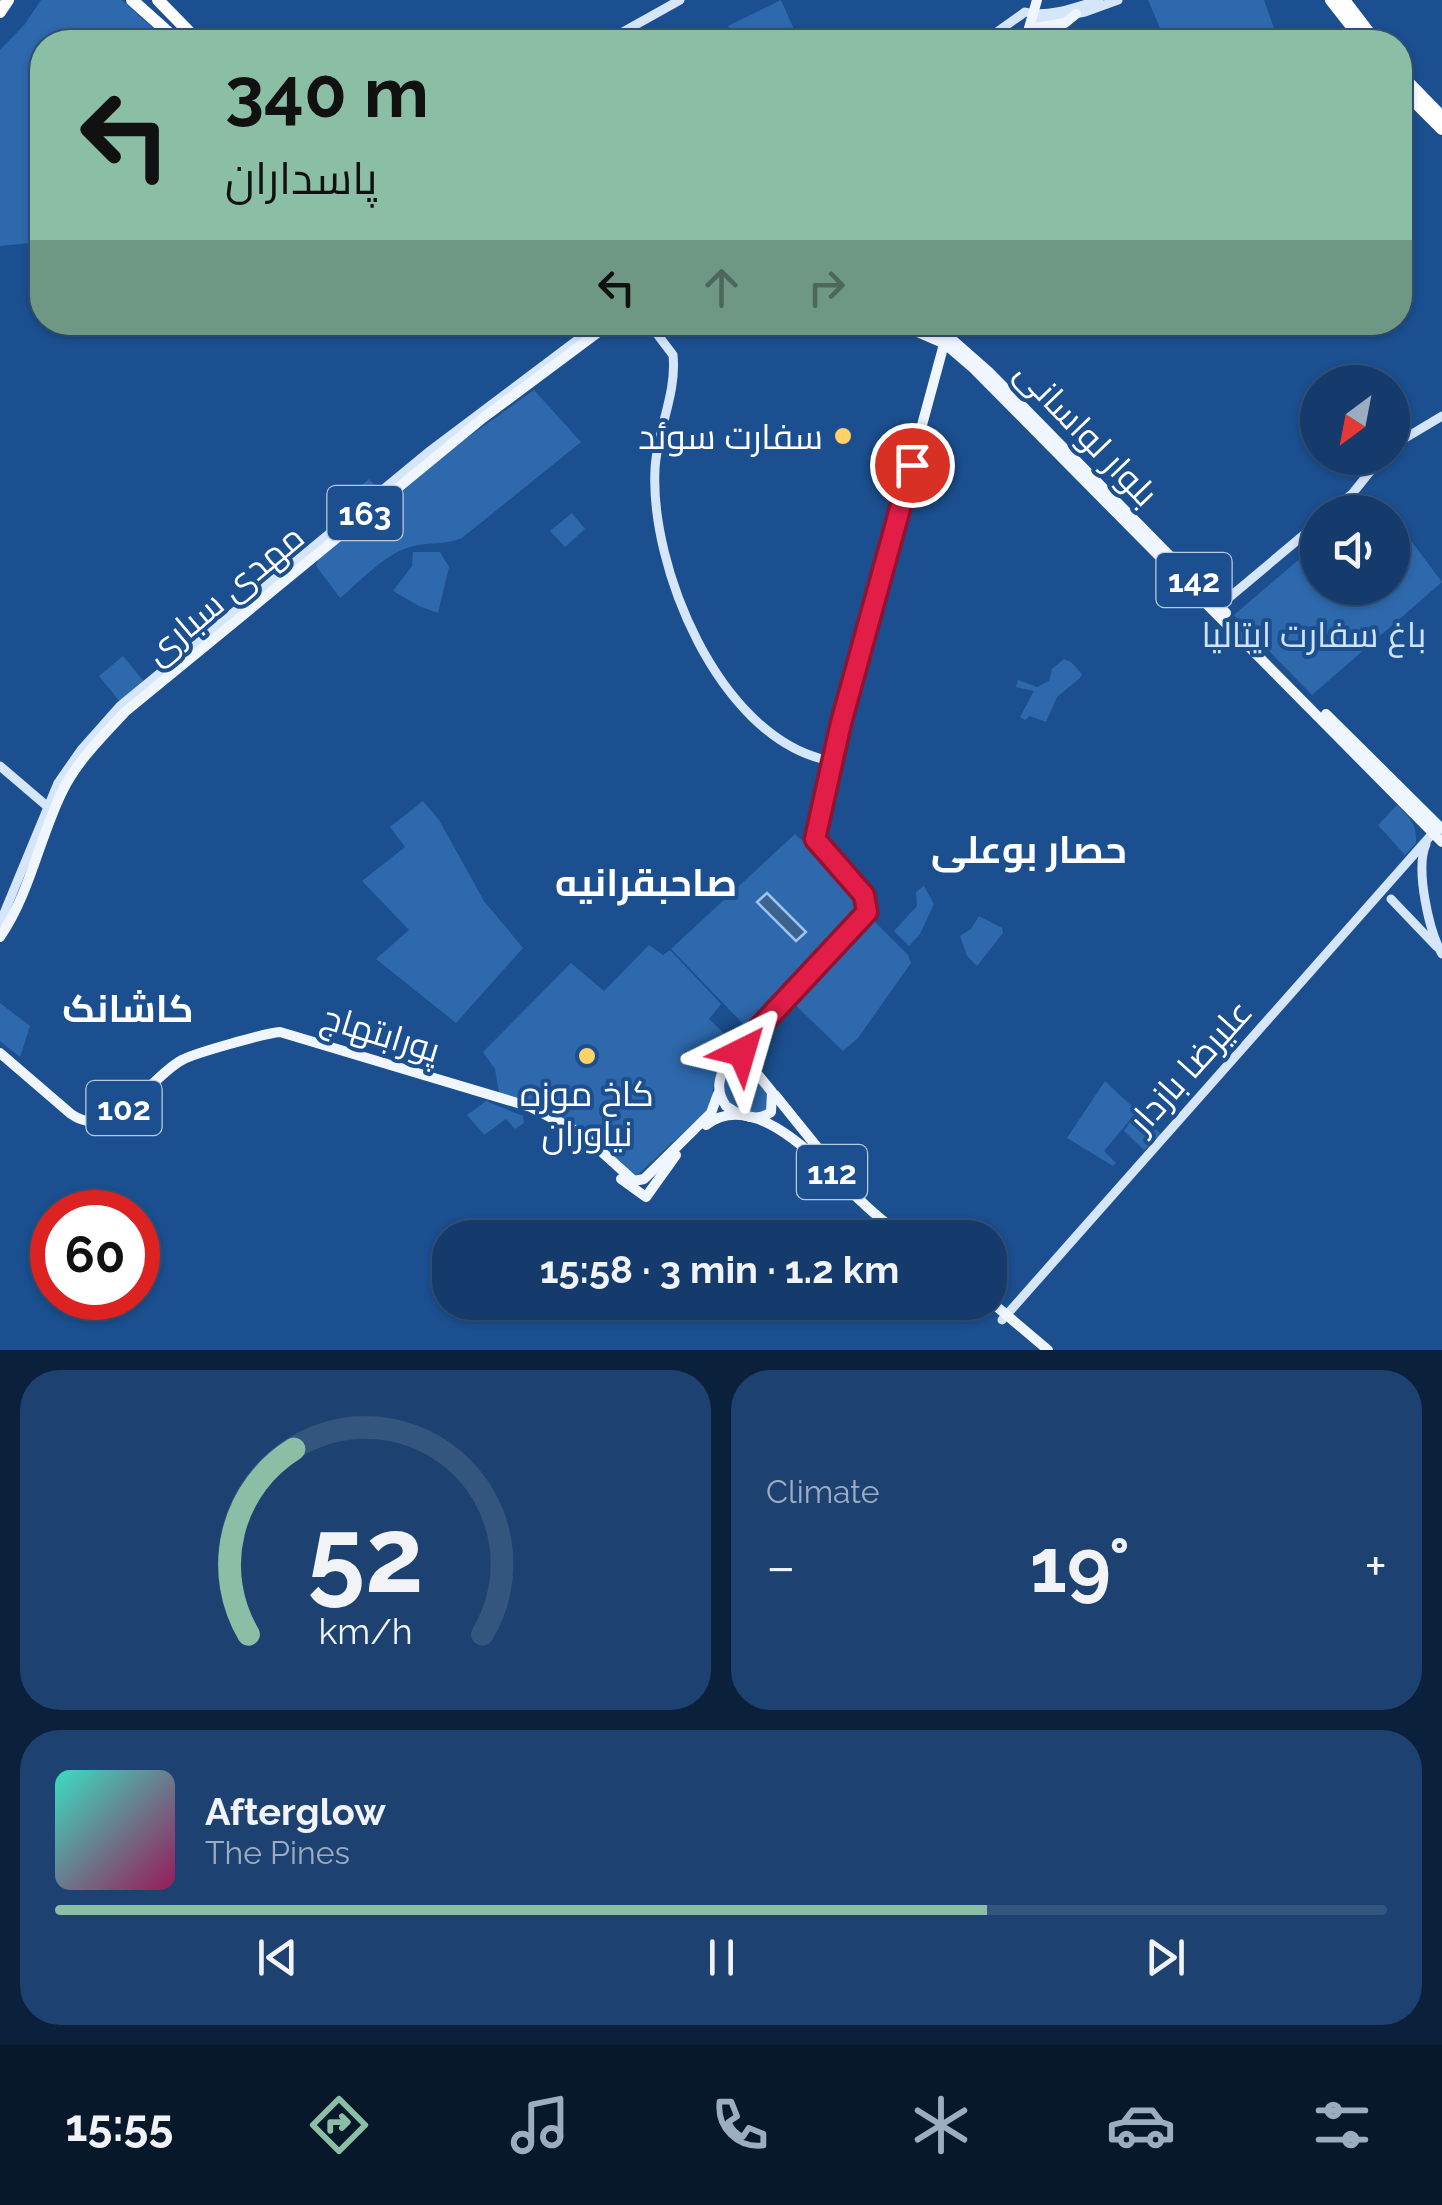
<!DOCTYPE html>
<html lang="en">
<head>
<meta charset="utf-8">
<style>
  :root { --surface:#143b6b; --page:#1d4271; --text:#f1f3f6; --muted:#9dadc1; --line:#33557e; --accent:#8abfa5 }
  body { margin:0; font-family:Raleway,Cairo,sans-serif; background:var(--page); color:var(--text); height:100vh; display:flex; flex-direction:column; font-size:38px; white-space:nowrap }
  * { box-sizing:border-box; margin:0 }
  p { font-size:32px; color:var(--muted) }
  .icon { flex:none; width:55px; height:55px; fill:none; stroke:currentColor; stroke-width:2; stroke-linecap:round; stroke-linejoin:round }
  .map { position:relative; height:1350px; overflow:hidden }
  .side { display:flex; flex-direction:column; gap:20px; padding:20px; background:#0b203b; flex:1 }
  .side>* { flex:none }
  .hud { position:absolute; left:30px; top:30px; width:1382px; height:305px; border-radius:40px; box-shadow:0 2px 8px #0004,0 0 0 2px var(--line); background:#8abfa5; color:#111; overflow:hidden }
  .needle { width:65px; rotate:212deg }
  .buttons { position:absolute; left:1300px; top:365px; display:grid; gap:20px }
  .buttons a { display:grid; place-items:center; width:110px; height:110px; border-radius:50%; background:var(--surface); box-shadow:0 2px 8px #0004,0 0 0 2px var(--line); font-size:50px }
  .speed { position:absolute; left:30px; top:1190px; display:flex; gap:20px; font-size:50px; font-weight:700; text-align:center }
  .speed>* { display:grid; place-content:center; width:130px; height:130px; border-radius:50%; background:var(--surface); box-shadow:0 2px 8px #0004,0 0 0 2px var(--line); line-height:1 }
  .speed .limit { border:15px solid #d22; background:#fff; color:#111 }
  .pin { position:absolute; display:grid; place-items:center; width:85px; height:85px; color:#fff; margin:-42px; border:5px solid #fff; border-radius:50%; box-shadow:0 2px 10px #0007 }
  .me { position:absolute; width:110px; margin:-55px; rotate:40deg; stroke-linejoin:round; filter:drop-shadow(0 0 8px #0008) }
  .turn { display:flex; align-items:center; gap:35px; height:210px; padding:0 30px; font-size:45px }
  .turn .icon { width:130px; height:130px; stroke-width:2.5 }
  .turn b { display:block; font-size:70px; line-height:85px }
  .lanes { display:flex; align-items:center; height:95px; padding:0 30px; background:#0003; justify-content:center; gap:50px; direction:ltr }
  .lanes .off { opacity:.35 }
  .big { font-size:75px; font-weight:700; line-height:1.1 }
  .side .widget { flex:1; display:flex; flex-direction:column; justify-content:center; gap:15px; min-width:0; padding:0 35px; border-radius:40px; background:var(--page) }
  .side .dial { align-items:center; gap:0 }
  .dial svg { height:260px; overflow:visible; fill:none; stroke:var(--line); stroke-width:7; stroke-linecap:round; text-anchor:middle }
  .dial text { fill:var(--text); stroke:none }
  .song { display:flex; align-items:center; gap:30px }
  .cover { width:120px; height:120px; border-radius:15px; background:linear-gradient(135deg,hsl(170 70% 55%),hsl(330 70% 35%)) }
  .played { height:10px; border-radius:5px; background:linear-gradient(90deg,var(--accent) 70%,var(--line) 70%) }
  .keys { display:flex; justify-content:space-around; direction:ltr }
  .heat { display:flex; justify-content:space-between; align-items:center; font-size:55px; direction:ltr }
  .side .tiles { flex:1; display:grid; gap:20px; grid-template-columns:1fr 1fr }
  .widget:last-child { grid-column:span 2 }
  .trip { position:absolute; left:432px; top:1220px; width:575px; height:100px; border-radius:40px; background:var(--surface); box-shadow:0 2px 8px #0004,0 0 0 2px var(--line); font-weight:700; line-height:100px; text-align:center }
  .menu { display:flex; height:160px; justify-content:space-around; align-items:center; background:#08182b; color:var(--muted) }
  .menu .icon { width:70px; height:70px }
  .menu .on { color:var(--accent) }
  .menu b { font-size:45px; color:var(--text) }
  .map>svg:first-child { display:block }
</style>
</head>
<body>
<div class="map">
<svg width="1442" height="1350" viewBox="0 0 1442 1350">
  <rect width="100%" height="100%" fill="#1b4f8f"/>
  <g fill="#2e69ad">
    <polygon points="41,0 122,0 168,42 42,42 42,242 0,246 0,50 25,24"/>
    <polygon points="781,0 797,36 784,42 736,42 728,26"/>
    <polygon points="1148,0 1264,0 1279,42 1166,42"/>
    <path d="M534 390 581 442 462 538C445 545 431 542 414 546 386 552 361 581 340 598L316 566 318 559 464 440Z"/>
    <polygon points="369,479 378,489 338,523 330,512"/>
    <polygon points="572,513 585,529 565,547 550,531"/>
    <polygon points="1393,517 1442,582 1312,695 1234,615 1317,544 1318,588 1392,588"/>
    <polygon points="413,552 440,552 449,567 438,613 419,606 393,591 412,566"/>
    <polygon points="123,656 146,684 121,703 99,676"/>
    <polygon points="1064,659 1071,662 1082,674 1080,678 1057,697 1046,722 1030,716 1025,720 1020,717 1034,691 1016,687 1018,680 1037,687 1049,681 1052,669"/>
    <polygon points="423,801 439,820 484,901 523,948 456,1023 376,959 409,930 362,881 405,847 390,827"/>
    <path d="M1397 805C1410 818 1417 824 1416 843L1405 855 1378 825Z"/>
    <path d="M795 834 855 890C864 901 866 907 859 920L749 1030 671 949Z"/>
    <polygon points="924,886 934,904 920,934 909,946 894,931 917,906 916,892"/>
    <polygon points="979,916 1002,928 1003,933 977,966 967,956 960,936 971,929"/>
    <polygon points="869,920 874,921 908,955 911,963 858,1038 843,1051 787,997"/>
    <polygon points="649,945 663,955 670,950 721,1004 709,1019 735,1044 714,1081 711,1107 634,1178 583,1131 499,1093 495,1069 483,1052 571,963 604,991"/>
    <polygon points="0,1003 30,1026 20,1057 0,1041"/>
    <polygon points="728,1071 750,1072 771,1094 766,1115 734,1109 721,1092"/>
    <polygon points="1105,1081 1161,1134 1144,1150 1124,1131 1134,1115 1104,1151 1116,1163 1113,1166 1067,1138"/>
    <polygon points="486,1101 523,1116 524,1123 515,1129 506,1119 484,1135 467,1115"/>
  </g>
  <polygon fill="#3c6290" stroke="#9cc4f0" stroke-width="2.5" points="767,893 806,932 796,941 757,902"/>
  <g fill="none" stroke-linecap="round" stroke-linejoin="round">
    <g stroke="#d6e6fa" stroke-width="9">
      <polyline points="1031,22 1085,12 1118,0"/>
      <polyline points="605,42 680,0"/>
      <path d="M983 42 1025 12C1048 18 1077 7 1099 0"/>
      <path d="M648 322 673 355C677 394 657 430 655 469 650 568 718 732 822 759"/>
      <polyline points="1392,446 1442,416"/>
      <polyline points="1330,512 1352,494 1381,458"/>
      <polyline points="1219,606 1318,523"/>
      <polyline points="0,766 48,807"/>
      <path d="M1426 844C1415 869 1429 931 1442 954"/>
      <polyline points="1391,899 1437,947"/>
      <polyline points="0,923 58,783 81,750 120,706 431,450 601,322"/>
      <polyline points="1002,1320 1433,833"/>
    </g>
    <g stroke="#f0f6ff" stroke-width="10">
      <polyline points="1029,29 1065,23 1076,14"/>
      <polyline points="1025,42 1037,0"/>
      <polyline points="894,322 945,344 973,368 1442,842"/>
      <polyline points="919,322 947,335 989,372 1226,613"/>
      <polyline points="1326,714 1442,829"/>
      <path d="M0 937C30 893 39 839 62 792 77 761 102 737 125 712L483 418 612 322"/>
      <path d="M0 1053 71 1114C114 1144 148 1078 182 1060 195 1053 266 1033 280 1032L531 1107 582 1134 634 1181 644 1179 711 1113 718 1094"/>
      <path d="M722 1074 739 1067 759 1076 772 1092 771 1112C757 1123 739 1115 726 1106 715 1090 719 1079 726 1063L867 911 865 895 815 839 841 723 950 322"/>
      <polyline points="775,1095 821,1152"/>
      <path d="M706 1125C758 1085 828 1172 862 1202 875 1215 890 1226 904 1238"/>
      <polyline points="621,1179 646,1197 676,1155"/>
      <polyline points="990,1301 1048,1350"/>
    </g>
    <g stroke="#fff" stroke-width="12">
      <polyline points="132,0 179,42"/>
      <polyline points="158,0 199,42"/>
      <polyline points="1331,0 1364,42"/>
      <polyline points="1344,0 1376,42"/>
      <polyline points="0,12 8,0"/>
      <polyline points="1400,74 1442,117"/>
      <polyline points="1400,87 1442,129"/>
    </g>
  </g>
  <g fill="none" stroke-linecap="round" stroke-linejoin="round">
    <defs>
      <polyline id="route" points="742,1052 744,1044 867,912 864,895 815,839 841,723 912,465"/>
    </defs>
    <use href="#route" stroke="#92132f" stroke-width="25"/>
    <use href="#route" stroke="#e11d48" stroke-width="18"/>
  </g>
  <g fill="#ffd166" stroke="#1b4f8f" stroke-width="4">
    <circle cx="843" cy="436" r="10"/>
    <circle cx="587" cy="1056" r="10"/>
  </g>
  <g text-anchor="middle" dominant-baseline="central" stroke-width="8" stroke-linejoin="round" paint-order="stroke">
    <g fill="#1b4f8f" stroke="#bbcadd" stroke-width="2.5">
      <rect x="327.5" y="486" width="75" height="54" rx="8"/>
      <rect x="1156.5" y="553" width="75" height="54" rx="8"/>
      <rect x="86.5" y="1081" width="75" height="54" rx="8"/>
      <rect x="797" y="1145" width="70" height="54" rx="8"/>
    </g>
    <g font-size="32" font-weight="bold" fill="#fff">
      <text x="365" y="513">163</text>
      <text x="1194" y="580">142</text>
      <text x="124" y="1108">102</text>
      <text x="832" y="1172">112</text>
    </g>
    <g font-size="35" fill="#fff" stroke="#1b4f8f">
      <text transform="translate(1087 433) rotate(46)">بلوار لواسانی</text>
      <text transform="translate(224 594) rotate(-40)">مهدی سباری</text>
      <text transform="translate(381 1033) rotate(17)">پورابتهاج</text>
      <text transform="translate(1190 1066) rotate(-48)">علیرضا بازدار</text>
    </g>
    <g font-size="35" fill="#fff" stroke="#1b4f8f" text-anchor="end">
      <text x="823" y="436">سفارت سوئد</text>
      <text x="587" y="1093" text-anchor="middle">کاخ موزه<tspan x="587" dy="40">نیاوران</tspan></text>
    </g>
    <g font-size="35" fill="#cfe3fa" stroke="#1b4f8f">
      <text x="1314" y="634">باغ سفارت ایتالیا</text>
    </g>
    <g font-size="38" font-weight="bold" fill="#fff" stroke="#1b4f8f">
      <text x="1029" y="849">حصار بوعلی</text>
      <text x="646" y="882">صاحبقرانیه</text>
      <text x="128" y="1008">کاشانک</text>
    </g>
  </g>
</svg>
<div class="buttons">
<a><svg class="needle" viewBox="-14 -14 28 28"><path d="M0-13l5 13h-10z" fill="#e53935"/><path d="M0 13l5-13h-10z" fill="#9dadc1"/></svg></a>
<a><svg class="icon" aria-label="sound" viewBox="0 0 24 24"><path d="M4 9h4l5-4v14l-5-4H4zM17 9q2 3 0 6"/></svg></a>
</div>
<div class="speed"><div class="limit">60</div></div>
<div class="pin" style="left:912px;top:465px;background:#d93025"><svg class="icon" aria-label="arrive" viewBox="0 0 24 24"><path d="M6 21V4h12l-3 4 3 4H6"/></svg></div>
<svg class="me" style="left:742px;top:1052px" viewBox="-20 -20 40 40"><path d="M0-17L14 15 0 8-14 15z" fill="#e11d48" stroke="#fff" stroke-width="4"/></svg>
<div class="trip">15:58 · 3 min · 1.2 km</div>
<div class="hud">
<div class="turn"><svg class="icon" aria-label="left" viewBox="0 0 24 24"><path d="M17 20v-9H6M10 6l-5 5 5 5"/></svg><div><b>340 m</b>پاسداران</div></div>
<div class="lanes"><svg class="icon" aria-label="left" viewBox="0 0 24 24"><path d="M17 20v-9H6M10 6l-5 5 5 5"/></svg><svg class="icon off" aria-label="ahead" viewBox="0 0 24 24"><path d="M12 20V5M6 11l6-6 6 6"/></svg><svg class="icon off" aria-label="right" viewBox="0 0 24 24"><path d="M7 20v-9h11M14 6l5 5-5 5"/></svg></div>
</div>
</div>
<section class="side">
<div class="tiles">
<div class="widget dial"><svg viewBox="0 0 100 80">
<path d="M14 69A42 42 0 1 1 86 69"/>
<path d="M14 69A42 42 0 0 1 28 12" stroke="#8abfa5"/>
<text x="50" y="56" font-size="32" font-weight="700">52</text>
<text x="50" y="72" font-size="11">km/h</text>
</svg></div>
<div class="widget"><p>Climate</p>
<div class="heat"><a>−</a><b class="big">19°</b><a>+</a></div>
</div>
<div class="widget">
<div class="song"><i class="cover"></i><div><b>Afterglow</b><p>The Pines</p></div></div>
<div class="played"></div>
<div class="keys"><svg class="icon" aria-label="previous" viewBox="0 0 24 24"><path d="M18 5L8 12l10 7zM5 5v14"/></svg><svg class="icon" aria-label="pause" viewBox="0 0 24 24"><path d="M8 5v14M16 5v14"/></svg><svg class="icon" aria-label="next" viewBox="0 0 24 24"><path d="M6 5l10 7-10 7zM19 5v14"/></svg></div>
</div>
</div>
</section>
<nav class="menu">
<b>15:55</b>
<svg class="icon on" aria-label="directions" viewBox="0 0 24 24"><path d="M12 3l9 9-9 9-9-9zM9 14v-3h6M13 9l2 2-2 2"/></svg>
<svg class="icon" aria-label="music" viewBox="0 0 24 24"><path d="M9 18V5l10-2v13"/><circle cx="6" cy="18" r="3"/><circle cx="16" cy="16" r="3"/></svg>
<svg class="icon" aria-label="phone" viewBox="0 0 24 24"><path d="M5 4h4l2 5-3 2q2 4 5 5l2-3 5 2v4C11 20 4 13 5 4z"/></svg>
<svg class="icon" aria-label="climate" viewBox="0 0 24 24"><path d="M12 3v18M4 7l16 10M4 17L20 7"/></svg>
<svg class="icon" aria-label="car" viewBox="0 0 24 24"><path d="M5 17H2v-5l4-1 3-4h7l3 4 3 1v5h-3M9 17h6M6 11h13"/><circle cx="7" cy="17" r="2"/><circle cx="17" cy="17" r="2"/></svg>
<svg class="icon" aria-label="filters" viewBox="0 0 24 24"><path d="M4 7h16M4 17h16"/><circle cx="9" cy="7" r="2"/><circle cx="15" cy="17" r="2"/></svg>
</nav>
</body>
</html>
